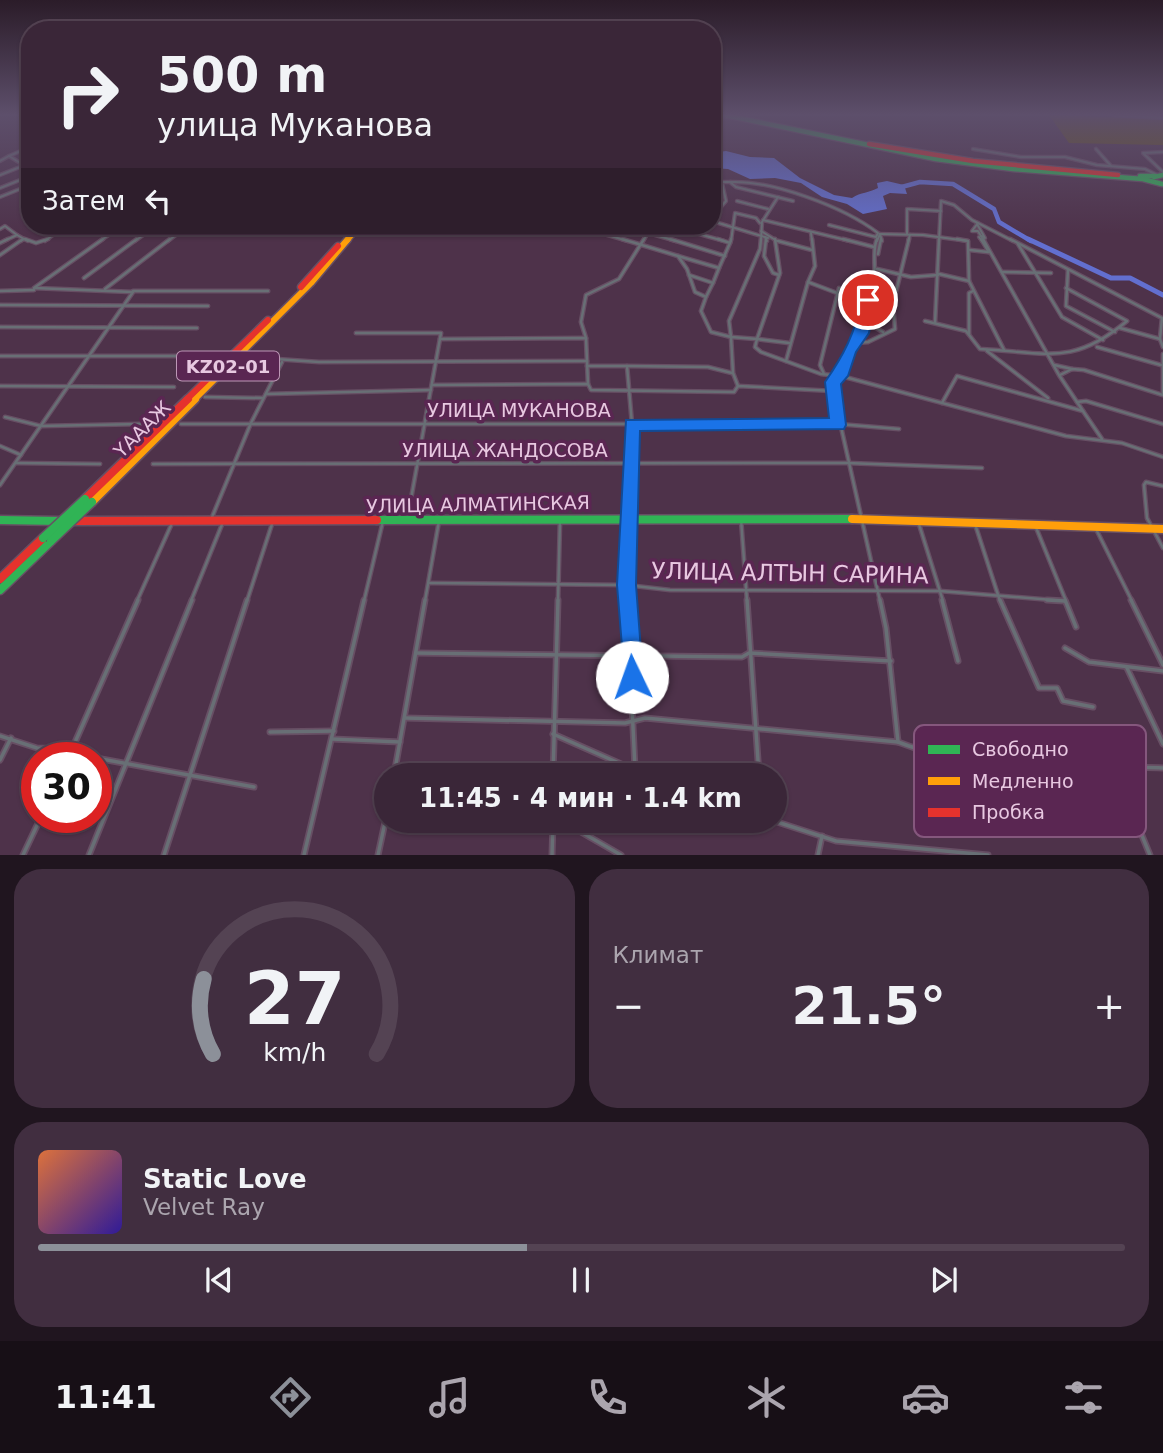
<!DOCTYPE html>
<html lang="ru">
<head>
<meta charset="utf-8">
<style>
  :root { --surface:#3a2638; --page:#412e40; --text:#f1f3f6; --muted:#aba5ae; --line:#544353; --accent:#8c9099 }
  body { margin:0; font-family:"DejaVu Sans",sans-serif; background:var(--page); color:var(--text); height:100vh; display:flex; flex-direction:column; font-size:26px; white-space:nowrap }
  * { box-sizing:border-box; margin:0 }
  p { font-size:23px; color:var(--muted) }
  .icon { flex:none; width:38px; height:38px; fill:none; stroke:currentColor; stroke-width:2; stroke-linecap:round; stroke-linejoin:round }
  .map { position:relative; height:855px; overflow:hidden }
  .details { display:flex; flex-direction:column; gap:14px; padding:14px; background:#20151f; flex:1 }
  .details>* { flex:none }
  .banner { position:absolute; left:21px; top:21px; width:700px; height:214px; border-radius:28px; box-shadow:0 2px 5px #0004,0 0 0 2px var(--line); background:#3a2638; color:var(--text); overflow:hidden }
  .speed { position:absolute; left:21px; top:742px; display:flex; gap:14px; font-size:35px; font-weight:700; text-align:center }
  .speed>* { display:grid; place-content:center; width:91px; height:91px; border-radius:50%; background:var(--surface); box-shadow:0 2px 5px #0004,0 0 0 2px var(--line); line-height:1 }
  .speed .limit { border:10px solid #d22; background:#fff; color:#111 }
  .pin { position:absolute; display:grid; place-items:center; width:60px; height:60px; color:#fff; margin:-30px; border:4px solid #fff; border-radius:50%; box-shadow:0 2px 7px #0007 }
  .me { position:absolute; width:77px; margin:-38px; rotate:357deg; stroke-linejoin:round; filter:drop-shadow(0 0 5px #0008) }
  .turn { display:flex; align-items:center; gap:24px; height:147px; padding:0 21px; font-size:32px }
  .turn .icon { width:91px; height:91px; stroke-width:2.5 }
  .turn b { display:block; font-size:49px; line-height:60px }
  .then { display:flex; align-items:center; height:66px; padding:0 21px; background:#0003; gap:14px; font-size:26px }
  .big { font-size:52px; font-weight:700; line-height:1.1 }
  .details .card { flex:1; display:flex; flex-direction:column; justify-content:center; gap:10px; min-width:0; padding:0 24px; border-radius:28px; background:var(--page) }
  .details .dial { align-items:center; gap:0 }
  .dial svg { height:182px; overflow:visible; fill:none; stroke:var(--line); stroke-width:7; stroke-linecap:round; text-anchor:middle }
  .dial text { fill:var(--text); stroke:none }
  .song { display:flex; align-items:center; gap:21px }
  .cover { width:84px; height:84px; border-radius:10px; background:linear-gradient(135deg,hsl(20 70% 55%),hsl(250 70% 35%)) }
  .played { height:7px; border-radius:4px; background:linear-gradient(90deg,var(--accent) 45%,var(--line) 45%) }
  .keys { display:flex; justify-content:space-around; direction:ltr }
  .heat { display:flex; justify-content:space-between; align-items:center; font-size:38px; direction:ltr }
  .details .tiles { flex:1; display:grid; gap:14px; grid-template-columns:1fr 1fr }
  .card:last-child { grid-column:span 2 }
  .trip { position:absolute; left:374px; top:763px; width:413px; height:70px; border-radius:35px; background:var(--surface); box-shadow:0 2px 5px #0004,0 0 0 2px var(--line); font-weight:700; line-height:70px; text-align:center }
  .menu { display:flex; height:112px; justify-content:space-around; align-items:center; background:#170f16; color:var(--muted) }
  .menu .icon { width:49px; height:49px }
  .menu .current { color:var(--accent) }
  .menu b { font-size:32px; color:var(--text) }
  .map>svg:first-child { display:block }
</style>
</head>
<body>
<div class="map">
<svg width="1163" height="855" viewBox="0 0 1163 855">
  <rect width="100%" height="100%" fill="#4e324a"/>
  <polygon fill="#66520e" points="1049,115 1163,119 1163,145 1069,143"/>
  <path fill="#626fcf" d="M726 151 750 157 774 158 800 178 834 195 852 198C861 192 869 193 878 188L877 183 887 181 904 185 907 194 890 193 883 196 887 209 863 214 847 204 822 197 801 183 775 178 750 179 728 169 712 168V153Z"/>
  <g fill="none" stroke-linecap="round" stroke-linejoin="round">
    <polyline stroke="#626fcf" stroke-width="4.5" points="898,188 920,182 953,184 994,209 999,222 1031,241"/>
    <polyline stroke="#626fcf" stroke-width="5" points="1028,239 1111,278 1130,278 1163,295"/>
    <defs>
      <g id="street-far2">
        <polyline points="1113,115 1163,118"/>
        <polyline points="973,149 1021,157 1065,157 1097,165 1145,169 1157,175"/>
        <polyline points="1096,149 1111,166"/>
        <polyline points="1163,152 1143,153 1163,172"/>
        <polyline points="9,156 30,147"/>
        <polyline points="0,161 9,156 30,169"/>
        <polyline points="0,175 30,163"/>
        <polyline points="712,182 731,182"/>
        <polyline points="0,188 30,176"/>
        <polyline points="0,197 30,185"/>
        <polyline points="737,201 768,209"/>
        <path d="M793 201 736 187 730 182C772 180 844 207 878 233L876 237 829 225"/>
        <polyline points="712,217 726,201 722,183"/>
        <polyline points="763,220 850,241"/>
        <polyline points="712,221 768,238"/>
        <polyline points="978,223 972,231 978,231 984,241"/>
        <polyline points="977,224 985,238 981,236"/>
        <polyline points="576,226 628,241"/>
        <polyline points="622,226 648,233 643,241"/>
        <polyline points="653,226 648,233 676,241"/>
        <polyline points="670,226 724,241"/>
        <polyline points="0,229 5,226 17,235"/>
        <polyline points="761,231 777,241"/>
        <polyline points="811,233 812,241"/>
        <polyline points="880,234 923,235 968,241"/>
        <polyline points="880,234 882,241"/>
        <polyline points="907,234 907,209 941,211"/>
        <polyline points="765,237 767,241"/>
        <polyline points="979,237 982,241"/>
        <polyline points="24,239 28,241"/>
        <polyline points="4,241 17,235 24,239 21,241"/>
        <polyline points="45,241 65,226"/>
        <polyline points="100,241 122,226"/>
        <polyline points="135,241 156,226"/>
        <polyline points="168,241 188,226"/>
        <polyline points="731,241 735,213 756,218 760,223"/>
        <polyline points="761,241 762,222 778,197"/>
        <polyline points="877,241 880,234"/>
        <polyline points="908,241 910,235"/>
        <polyline points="939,241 941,201 954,205 972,220 1013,241"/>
      </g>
      <g id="street-far1">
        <polyline points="25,239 36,243 48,239"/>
        <polyline points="622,239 678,256 687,269 695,292 706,297 701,311 711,332 731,337 729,321 760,249 761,239"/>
        <polyline points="670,239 725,256"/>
        <polyline points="718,239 730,243 719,268"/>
        <polyline points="766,239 764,256 773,273 779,275"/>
        <polyline points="775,239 780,273 757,339 789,343"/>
        <polyline points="843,239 874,247"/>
        <path d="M877 239C872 250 876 264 874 277 869 314 858 353 833 382V391L880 601"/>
        <polyline points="957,239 968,241 969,281 1004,350"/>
        <polyline points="981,239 989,252"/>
        <polyline points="983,239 1059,375 1083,411"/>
        <polyline points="1010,239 1162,318 1160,339 1163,347"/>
        <polyline points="778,241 812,250"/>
        <polyline points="0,243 8,239"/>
        <polyline points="730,243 731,239"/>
        <polyline points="1018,244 1062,317 1103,340"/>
        <polyline points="970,250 988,252"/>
        <polyline points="878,254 881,239"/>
        <polyline points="0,255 23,239"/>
        <polyline points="678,256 719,268 713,283"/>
        <polyline points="877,269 911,277 938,275"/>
        <polyline points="1068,270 1066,306 1115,332"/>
        <polyline points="1002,272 1051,273"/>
        <polyline points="939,274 969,281"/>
        <polyline points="689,275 713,283 706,297"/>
        <polyline points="84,278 137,239"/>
        <polyline points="808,282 815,266 812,239"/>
        <polyline points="105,289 170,239"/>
        <polyline points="0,291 34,290"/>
        <polyline points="133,291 268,291"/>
        <polyline points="868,300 892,305"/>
        <polyline points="0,305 208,306"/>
        <polyline points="864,321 883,332"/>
        <path d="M925 321 966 331 980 349C1046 352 1072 367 1127 321L1066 288"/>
        <polyline points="935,323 939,239"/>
        <polyline points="0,327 197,328"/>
        <polyline points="1120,328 1160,339"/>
        <polyline points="356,333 441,333 407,521"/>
        <polyline points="969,334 969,293 973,291"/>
        <polyline points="586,338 581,322 586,295 619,279 644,239"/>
        <polyline points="440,339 586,338 588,384"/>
        <polyline points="855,343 868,342 895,329 893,304 909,239"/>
        <polyline points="1097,347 1161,365"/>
        <polyline points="987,351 1048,398"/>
        <polyline points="1163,354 1163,393"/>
        <polyline points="0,356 198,356"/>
        <polyline points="248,357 319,362 587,361"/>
        <polyline points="786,361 808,282 837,293"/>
        <polyline points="1054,365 1072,369"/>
        <polyline points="587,366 627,366 632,424 627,601"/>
        <polyline points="627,366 708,367 732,373"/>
        <polyline points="824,374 820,365 839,288"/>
        <polyline points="1060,375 1072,369 1084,370 1163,395"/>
        <polyline points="432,385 588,384 591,390 734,392 738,386 833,391"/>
        <polyline points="0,386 174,387"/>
        <polyline points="738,386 733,373 731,337 757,339 755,347 761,352 821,374 841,376 1066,436 1122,443 1163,457"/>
        <polyline points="266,394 431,390"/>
        <polyline points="205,397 263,398"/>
        <polyline points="1077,402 1086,401 1163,424"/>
        <polyline points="942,403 957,376 1083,411 1102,439"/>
        <polyline points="5,417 41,426 140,424"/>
        <polyline points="181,424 838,424 899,429"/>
        <polyline points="0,446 21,455"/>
        <polyline points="16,463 100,464"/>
        <polyline points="153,464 847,463 982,468"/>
        <polyline points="0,485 133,292 34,288 103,239"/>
        <polyline points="1163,486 1146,482 1144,485 1147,518 1163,548"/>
        <polyline points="741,519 747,601"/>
        <polyline points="918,521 943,601"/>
        <polyline points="210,522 251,423 282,362"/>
        <polyline points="975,524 1000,601"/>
        <polyline points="1035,525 1066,601"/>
        <polyline points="1095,527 1132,601"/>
        <polyline points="430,583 626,585 670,590 940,591 1065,601"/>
        <polyline points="137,601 173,521"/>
        <polyline points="191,601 223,522"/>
        <polyline points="247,601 273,521"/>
        <polyline points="364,601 383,521"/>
        <polyline points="425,601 439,521"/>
        <polyline points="558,601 560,520"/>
      </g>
      <g id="street">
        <polyline points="627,600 635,769"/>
        <polyline points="747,600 759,775"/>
        <polyline points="880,600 886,628 898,742"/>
        <polyline points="942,600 958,661"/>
        <polyline points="1000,600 1039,688 1057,688 1063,701 1093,707"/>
        <polyline points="1047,600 1065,601"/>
        <polyline points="1065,600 1076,627"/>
        <polyline points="1131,600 1163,665"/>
        <polyline points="1065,648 1089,662 1163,671"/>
        <polyline points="416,653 742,657 749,653 891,661"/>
        <polyline points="1127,668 1163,744"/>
        <path d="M405 718 625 723 645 718 898 742C976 773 1080 765 1163 768"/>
        <polyline points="270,732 334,731"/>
        <polyline points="553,734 646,775"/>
        <polyline points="0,736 37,748 65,749 93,758"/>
        <polyline points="332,739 400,742"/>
        <polyline points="68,758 138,600"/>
        <polyline points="96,758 254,787"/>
        <polyline points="0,760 11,738"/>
        <polyline points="1113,765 1150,855"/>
        <polyline points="394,775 425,600"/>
        <polyline points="553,775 558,600"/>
        <polyline points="660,775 670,771 678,775"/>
        <polyline points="562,821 621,855"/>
        <polyline points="774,821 836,841 988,855"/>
        <polyline points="23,855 41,817"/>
        <polyline points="89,855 192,600"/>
        <polyline points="164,855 247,600"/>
        <polyline points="304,855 364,600"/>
        <polyline points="378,855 387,813"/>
        <polyline points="552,855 553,821"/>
        <polyline points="818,855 822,836"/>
      </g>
      <g id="fast-far1">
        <polyline points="725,115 936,159 1013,169 1143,179 1162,184"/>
        <polyline points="1140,176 1155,176"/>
        <polyline points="1154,177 1163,175"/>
      </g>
      <g id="fast">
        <polyline points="0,520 59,521"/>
        <polyline points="377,520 852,519"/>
        <polyline points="0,590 51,541"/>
      </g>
      <polyline id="slow-far2" points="347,241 360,226"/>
      <polyline id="slow-far1" points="194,400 311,283 348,239"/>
      <g id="slow">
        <polyline points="92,502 195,399"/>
        <polyline points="852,519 1163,529"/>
      </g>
      <polyline id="jam-far2" points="869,144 973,161 1118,175"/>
      <g id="jam-far1">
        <polyline points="301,287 338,246"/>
        <polyline points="186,400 268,320"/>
      </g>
      <g id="jam">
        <polyline points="85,499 188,399"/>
        <polyline points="73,521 377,520"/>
        <polyline points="0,579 43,538"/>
      </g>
    </defs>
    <use href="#street-far2" stroke="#674f64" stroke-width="4.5"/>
    <use href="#street-far1" stroke="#674f64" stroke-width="5"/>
    <use href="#street" stroke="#674f64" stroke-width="7"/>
    <use href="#fast-far1" stroke="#674f64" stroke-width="7"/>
    <use href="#fast" stroke="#674f64" stroke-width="11"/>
    <use href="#slow-far2" stroke="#674f64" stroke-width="7"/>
    <use href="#slow-far1" stroke="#674f64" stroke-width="9"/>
    <use href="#slow" stroke="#674f64" stroke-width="11"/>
    <use href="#jam-far2" stroke="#674f64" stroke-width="7"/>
    <use href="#jam-far1" stroke="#674f64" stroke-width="9"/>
    <use href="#jam" stroke="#674f64" stroke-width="11"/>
    <use href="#street-far2" stroke="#686f75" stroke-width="2"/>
    <use href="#street-far1" stroke="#686f75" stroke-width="2.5"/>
    <use href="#street" stroke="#686f75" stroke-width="3.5"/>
    <use href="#fast-far1" stroke="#30b455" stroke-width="4.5"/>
    <use href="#fast" stroke="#30b455" stroke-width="8"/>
    <use href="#slow-far2" stroke="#ff9f0a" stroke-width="4.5"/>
    <use href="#slow-far1" stroke="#ff9f0a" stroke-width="6"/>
    <use href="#slow" stroke="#ff9f0a" stroke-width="8"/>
    <use href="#jam-far2" stroke="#e5322d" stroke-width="4.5"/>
    <use href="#jam-far1" stroke="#e5322d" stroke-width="6"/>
    <use href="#jam" stroke="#e5322d" stroke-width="8"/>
    <defs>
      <g id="fast-bridge">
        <polyline points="43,538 85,499"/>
        <polyline points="51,541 92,502"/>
      </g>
    </defs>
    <use href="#fast-bridge" stroke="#674f64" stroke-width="11" stroke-linecap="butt"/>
    <use href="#fast-bridge" stroke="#30b455" stroke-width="8"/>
  </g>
  <linearGradient id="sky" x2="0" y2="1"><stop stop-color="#2b1c29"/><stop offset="0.49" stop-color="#5d4f6b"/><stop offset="1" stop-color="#5d4f6b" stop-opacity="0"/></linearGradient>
  <rect width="1163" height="234" fill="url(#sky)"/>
  <path fill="#1a73e8" stroke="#114b97" stroke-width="2" d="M868 295 875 300 869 333 856 352 848 376 841 384 846 425 844 429 640 431 636 585 643 677 640 684 632 687 625 684 617 585 626 420 829 418 825 382C843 356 856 332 861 300Z"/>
  <g text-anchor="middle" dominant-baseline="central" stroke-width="7" stroke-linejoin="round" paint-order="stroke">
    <rect fill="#5a2652" stroke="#bd97b6" stroke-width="2" x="177" y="351.5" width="102" height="29" rx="5"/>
    <g font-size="18" font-weight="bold" fill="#e8c8e1">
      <text x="228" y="366">KZ02-01</text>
    </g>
    <g font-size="19" fill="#e8c8e1" stroke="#5a2652">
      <text x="519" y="410">УЛИЦА МУКАНОВА</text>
      <text transform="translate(142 429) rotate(-45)">ҮАААЖ</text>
      <text x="505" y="450">УЛИЦА ЖАНДОСОВА</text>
      <text transform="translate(478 504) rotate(-1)">УЛИЦА АЛМАТИНСКАЯ</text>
    </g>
    <g font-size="23" fill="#e8c8e1" stroke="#5a2652">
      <text transform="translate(790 573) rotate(1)">УЛИЦА АЛТЫН САРИНА</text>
    </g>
  </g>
  <rect x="914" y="725" width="232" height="112" rx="10" fill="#5a2652" stroke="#85577d" stroke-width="2"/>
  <rect x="928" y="745" width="32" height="9" fill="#30b455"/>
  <rect x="928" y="777" width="32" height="8" fill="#ff9f0a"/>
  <rect x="928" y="808" width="32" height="9" fill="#e5322d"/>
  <g font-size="19" fill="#e8c8e1">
    <text x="972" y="756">Свободно</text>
    <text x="972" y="788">Медленно</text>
    <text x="972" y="819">Пробка</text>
  </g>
</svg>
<div class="speed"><div class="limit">30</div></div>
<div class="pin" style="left:868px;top:300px;background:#d93025"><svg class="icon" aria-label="arrive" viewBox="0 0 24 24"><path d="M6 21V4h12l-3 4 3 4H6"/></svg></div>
<svg class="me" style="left:632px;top:677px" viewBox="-20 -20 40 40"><circle r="19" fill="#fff"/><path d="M0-13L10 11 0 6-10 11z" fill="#1a73e8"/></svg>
<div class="trip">11:45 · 4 мин · 1.4 km</div>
<div class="banner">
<div class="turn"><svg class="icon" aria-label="right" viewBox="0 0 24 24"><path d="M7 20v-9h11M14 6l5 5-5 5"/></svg><div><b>500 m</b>улица Муканова</div></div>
<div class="then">Затем<svg class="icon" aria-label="left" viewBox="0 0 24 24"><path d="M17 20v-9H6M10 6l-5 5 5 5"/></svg></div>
</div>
</div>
<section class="details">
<div class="tiles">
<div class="card dial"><svg viewBox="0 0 100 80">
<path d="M14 69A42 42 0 1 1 86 69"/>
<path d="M14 69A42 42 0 0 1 10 36" stroke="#8c9099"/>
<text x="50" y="56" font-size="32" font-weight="700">27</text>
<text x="50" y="72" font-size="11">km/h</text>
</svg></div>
<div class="card"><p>Климат</p>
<div class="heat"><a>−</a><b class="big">21.5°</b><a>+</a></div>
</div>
<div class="card">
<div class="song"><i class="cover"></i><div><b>Static Love</b><p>Velvet Ray</p></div></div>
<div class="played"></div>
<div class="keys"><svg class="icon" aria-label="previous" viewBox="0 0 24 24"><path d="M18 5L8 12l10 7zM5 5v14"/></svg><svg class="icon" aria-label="pause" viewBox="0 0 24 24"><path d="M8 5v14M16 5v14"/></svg><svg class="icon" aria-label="next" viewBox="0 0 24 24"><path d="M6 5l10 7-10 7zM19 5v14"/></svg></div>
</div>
</div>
</section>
<nav class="menu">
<b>11:41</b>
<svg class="icon current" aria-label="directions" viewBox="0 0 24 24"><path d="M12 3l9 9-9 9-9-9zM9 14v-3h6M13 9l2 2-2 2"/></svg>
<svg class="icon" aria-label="music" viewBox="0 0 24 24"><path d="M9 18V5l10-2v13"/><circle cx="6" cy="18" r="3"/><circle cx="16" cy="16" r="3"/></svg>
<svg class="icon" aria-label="phone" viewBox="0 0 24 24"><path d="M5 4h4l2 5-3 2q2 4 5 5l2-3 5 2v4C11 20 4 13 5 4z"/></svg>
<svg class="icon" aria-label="climate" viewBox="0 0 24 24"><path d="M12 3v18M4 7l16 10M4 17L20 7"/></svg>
<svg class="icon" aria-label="car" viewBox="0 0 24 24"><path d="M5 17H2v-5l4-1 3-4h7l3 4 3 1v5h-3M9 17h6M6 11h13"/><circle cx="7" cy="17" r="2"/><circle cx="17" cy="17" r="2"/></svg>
<svg class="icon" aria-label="filters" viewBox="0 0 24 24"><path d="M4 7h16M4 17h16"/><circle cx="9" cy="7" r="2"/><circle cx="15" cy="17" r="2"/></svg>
</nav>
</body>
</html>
